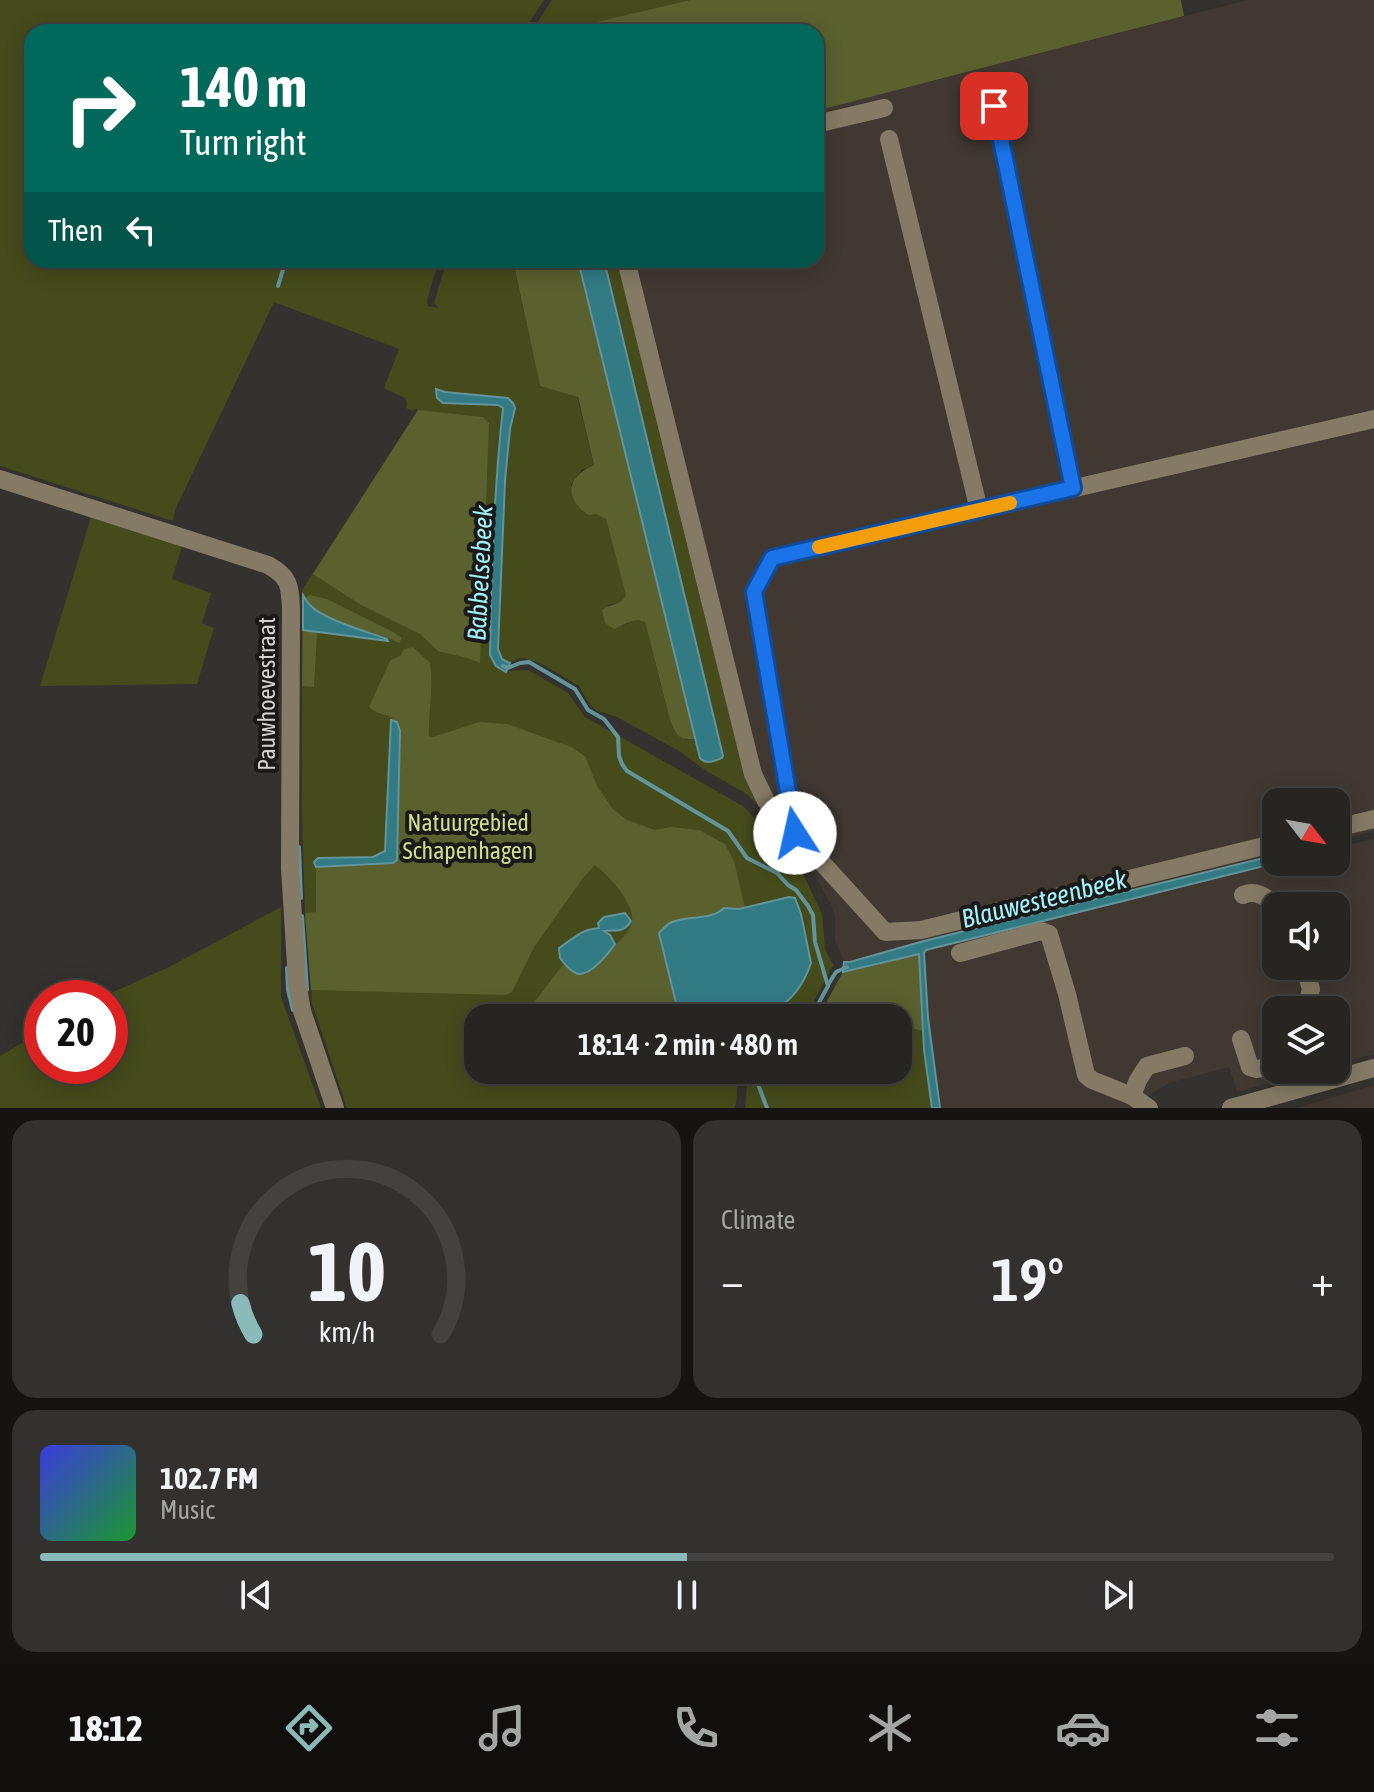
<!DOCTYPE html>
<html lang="en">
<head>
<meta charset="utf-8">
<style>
  :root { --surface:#272522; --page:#33312f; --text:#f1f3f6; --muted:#a4a5a5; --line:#434240; --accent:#8bbbb9 }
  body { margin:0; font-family:"Asap Condensed",sans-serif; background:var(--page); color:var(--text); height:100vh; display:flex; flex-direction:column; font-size:30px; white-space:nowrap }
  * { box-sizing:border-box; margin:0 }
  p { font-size:26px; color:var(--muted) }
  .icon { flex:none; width:44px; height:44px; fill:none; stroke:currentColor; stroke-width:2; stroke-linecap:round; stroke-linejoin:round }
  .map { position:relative; height:1108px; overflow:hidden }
  .details { display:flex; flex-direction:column; gap:12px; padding:12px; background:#151413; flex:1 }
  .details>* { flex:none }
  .banner { position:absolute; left:24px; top:24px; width:800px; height:244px; border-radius:24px; box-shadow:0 4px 20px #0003,0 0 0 2px var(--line); background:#00695c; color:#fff; overflow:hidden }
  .needle { width:52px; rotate:121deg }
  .buttons { position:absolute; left:1262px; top:788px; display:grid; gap:16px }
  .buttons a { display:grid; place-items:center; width:88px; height:88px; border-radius:16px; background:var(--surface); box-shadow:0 4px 20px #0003,0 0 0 2px var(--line); font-size:40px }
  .speed { position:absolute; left:24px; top:980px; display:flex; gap:16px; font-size:40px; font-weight:700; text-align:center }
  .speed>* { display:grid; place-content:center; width:104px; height:104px; border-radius:50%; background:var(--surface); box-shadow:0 4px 20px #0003,0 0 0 2px var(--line); line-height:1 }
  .speed .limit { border:12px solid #d22; background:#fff; color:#111 }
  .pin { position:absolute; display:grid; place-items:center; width:68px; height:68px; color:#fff; margin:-34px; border-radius:16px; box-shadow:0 4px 12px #0006 }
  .me { position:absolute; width:88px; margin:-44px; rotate:350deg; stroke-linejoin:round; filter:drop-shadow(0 0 6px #0008) }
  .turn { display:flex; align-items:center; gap:28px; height:168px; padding:0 24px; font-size:36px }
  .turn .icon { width:104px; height:104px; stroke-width:2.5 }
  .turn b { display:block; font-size:56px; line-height:68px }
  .then { display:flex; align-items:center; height:76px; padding:0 24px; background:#0003; gap:16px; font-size:30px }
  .big { font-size:60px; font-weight:600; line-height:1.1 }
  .details .widget { flex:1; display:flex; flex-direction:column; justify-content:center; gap:12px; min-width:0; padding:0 28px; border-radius:24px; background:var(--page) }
  .details .dial { align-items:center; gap:0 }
  .dial svg { height:208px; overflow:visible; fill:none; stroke:var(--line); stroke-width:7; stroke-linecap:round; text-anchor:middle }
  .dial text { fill:var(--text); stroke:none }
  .song { display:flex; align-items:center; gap:24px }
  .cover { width:96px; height:96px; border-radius:12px; background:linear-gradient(135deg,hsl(240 70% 55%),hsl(130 70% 35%)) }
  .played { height:8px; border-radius:4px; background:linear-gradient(90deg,var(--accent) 50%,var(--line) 50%) }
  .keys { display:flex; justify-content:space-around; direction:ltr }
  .heat { display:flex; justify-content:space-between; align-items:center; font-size:44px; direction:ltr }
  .details .tiles { flex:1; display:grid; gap:12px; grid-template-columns:1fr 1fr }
  .widget:last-child { grid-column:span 2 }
  .trip { position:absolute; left:464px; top:1004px; width:448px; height:80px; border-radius:24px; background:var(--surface); box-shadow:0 4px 20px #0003,0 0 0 2px var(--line); font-weight:600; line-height:80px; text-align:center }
  .dock { display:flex; height:128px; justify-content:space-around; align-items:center; background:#100f0e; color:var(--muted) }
  .dock .icon { width:56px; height:56px }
  .dock .current { color:var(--accent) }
  .dock b { font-size:36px; color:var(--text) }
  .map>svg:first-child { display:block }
</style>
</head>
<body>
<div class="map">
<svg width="1374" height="1108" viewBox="0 0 1374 1108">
  <rect width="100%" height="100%" fill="#34312e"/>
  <g fill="#413832" fill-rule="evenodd">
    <polygon points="1248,0 1374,0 1374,831 1336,841 1336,802 1276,802 1276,855 924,941 850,962 844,962 835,940 835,919 834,911 813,871 757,804 621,260 816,260 816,111"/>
    <path d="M1374 839V1054L1336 1064V1010H1276V1070H1316L1237 1092 1229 1067 1169 1083 1144 1098 1136 1108H940L928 1018 924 953 926 950 1280 862H1336V848ZM1276 906H1336V966H1276Z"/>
    <polygon points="1374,1085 1374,1108 1297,1108"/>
  </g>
  <g fill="#454b1b">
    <path d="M0 0H544L523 32H32V260H439L427 300 428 306 439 308 434 303 447 260H513L540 386 577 396 594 465 582 470 571 485 596 514 606 519 627 595C622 603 617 604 608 605L622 626C630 621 636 618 645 622L670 720 676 733 686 740 695 739 700 758 723 756 604 260H621L757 804 745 793 708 772 679 751 617 717 595 710 587 700 579 686 542 664 524 658H520L510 663 500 657 498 649 499 613 505 481 510 429 515 408 513 403 508 398 445 392 436 389 437 398 498 405 503 408C494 490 491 572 490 654L492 661 506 671 528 670 568 693 585 717 743 806 778 843 804 876 822 914 825 949 833 965 812 1005 798 1018H478V1070H728C739 1083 738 1092 735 1108H347L312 1003 305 913 302 820V590L418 410 416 408 413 411 406 408 407 404 405 398 384 388 399 349 274 302 175 510 173 521 0 466Z"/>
    <polygon points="552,0 690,0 593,23 588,32 531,32"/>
    <polygon points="91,517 182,546 172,579 211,593 202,623 214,628 197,684 40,686"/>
    <polygon points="281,907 281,997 321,1108 0,1108 0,1056 42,1031 42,1066 110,1066 110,998 100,998 169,967"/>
    <polygon points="898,1025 923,1031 932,1108 745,1108 747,1086 769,1070 898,1070"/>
  </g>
  <g fill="#5a602e">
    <polygon points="690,0 1181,0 1184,16 816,111 816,32 588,32 592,23"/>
    <path d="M513 260H578L695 739C678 741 676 734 670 720L645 622C633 617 624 625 614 629L605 623 602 610C611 603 621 606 626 595L606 519 596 514 588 515C563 497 567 477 594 465L578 397 540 386Z"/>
    <polygon points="418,410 483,417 489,423 480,663 467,658 438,651 420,634 361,605 313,574"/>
    <path d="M310 595 327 599 393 632 402 638 399 643C376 630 318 623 306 598Z"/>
    <polygon points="303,630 317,632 314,687 302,686"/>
    <path d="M413 647 430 663C434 687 428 711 429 736L433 737 479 722 507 724 571 747 585 756 597 786 613 809 627 820 655 830 671 827 699 830 725 844 734 861 745 908 723 909 717 914 692 917 670 923 659 933 676 1002 684 1018H545L529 1009 562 966 565 965 577 974C591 964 629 939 632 922 635 903 608 875 595 865L583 878 534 947 512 992 506 995 311 990 305 913 316 912V867L393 863 397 860 400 731C394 710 380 718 369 707L390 661 401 655 404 649Z"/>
    <polygon points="916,954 919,954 923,1031 898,1025 898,1018 866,1018 846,1013 840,1018 815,1018 823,1008 843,972 873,966"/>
  </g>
  <g fill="#327a84" stroke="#62949a" stroke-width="2">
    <path d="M578 260H604L723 756 722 758C714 761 706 765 700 758Z"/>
    <path d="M436 389 445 392 508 398 513 403 515 408 510 429 505 481 498 649 502 659 510 663 506 672 496 666 490 655C491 572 494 490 503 408L498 405 443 403 437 398Z"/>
    <path d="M303 595C305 598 307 602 310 605 322 619 368 632 387 639L388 641 303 630Z"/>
    <polygon points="391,720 397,722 400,731 397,860 393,863 316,867 314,862 318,858 373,857 385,851"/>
    <polygon points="1276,855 1276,862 1280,862 926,950 924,953 928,1018 940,1108 932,1108 924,1050 919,954 843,972 844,962 850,962 924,941"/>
    <path d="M789 897 795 898 801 914 811 963C795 1010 766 1018 719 1018L718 1014 701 1018H684L676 1003 659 933C663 929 666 925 670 923 686 915 711 921 724 908L739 909Z"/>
    <path d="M625 913 631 921C623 934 616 929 604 931L610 935 615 944C609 953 592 974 580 974 573 974 564 964 560 958L559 948C575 938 579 930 599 928L598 923 604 917Z"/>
  </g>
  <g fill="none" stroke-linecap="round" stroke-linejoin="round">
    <g stroke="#62949a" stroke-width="4">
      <polyline points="278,286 286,260"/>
      <polyline points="503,666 508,668 520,663 529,662 575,689 588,710 604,719 618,737 619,756 622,764 627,771 728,831 747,858 777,873 788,885 796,890 808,906 813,915 815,942 828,986 816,1008 804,1018"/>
      <polyline points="299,847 301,898"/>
      <polyline points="302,916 307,990"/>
      <polyline points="287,968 288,990 293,1010"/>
      <polyline points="828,985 836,972 847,967"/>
      <polyline points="759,1087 767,1108"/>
    </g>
    <g stroke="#847a65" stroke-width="18">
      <polyline points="994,106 1073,488"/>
      <polyline points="816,124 884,108"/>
      <polyline points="889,139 979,510"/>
      <polyline points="626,260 753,774 766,801 885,932 921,930 1276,843"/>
      <path d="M0 479 268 565C290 577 290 586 291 610L290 868 297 981 302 1011 335 1108"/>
      <polyline points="1336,828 1374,819"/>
      <polyline points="795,833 754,592 772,558 1374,419"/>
      <path d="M1243 895C1256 889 1267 898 1278 906"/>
      <polyline points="960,953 1041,931 1049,934 1067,994 1086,1075 1092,1080 1132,1096 1149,1108"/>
      <polyline points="1304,966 1311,989 1307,1005 1308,1010"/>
      <polyline points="1241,1039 1250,1067 1257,1069 1276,1065"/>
      <polyline points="1132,1096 1138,1080 1147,1066 1185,1056"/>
      <polyline points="1231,1108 1374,1068"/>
    </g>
  </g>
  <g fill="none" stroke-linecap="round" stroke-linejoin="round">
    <defs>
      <polyline id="route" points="795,833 754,592 772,558 1073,488 994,106"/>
    </defs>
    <use href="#route" stroke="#114b97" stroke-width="20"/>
    <use href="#route" stroke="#1a73e8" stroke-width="14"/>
    <polyline stroke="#f59e0b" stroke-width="14" points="819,547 1010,503"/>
  </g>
  <g text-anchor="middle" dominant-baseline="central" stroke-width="8" stroke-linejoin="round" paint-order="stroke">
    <g font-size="24" fill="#d3d0cf" stroke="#1b1918">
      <text transform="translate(266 694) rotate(-90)">Pauwhoevestraat</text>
    </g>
    <g font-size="24" fill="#d0dc8d" stroke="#1b1918">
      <text x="468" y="822">Natuurgebied<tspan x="468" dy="28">Schapenhagen</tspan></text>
    </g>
    <g font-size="26" font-style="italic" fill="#a0f3fe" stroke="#1b1918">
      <text transform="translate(480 573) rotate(-87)">Babbelsebeek</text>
      <text transform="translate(1044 899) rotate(-14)">Blauwesteenbeek</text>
    </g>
  </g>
</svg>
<div class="buttons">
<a><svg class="needle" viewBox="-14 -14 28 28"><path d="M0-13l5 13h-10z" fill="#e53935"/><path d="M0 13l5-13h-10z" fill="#a4a5a5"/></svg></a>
<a><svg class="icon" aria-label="sound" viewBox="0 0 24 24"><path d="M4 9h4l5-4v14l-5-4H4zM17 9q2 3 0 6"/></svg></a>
<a><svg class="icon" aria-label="layers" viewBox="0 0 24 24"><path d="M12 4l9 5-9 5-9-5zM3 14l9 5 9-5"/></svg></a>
</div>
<div class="speed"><div class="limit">20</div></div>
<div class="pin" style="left:994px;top:106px;background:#d93025"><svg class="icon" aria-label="arrive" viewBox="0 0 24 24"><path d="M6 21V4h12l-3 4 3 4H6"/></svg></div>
<svg class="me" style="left:795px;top:833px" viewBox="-20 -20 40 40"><circle r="19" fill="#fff"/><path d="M0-13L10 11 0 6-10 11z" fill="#1a73e8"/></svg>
<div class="trip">18:14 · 2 min · 480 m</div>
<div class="banner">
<div class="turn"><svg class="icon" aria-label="right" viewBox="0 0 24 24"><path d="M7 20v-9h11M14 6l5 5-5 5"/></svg><div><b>140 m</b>Turn right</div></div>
<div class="then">Then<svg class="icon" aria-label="left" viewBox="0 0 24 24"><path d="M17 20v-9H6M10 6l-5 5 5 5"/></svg></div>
</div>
</div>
<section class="details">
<div class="tiles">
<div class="widget dial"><svg viewBox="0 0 100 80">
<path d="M14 69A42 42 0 1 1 86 69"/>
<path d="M14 69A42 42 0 0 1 9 57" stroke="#8bbbb9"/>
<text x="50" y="56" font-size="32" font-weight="700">10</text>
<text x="50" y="72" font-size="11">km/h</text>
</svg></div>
<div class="widget"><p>Climate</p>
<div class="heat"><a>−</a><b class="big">19°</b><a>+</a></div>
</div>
<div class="widget">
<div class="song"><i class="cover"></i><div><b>102.7 FM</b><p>Music</p></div></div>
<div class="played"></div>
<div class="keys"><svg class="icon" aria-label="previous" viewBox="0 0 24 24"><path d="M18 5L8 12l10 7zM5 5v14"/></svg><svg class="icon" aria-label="pause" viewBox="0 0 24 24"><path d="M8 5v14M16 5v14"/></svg><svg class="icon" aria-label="next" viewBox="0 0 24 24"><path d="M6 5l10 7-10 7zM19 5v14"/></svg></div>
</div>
</div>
</section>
<nav class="dock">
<b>18:12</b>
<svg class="icon current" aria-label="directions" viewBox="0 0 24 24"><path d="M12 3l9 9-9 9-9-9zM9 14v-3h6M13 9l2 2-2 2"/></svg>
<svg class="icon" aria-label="music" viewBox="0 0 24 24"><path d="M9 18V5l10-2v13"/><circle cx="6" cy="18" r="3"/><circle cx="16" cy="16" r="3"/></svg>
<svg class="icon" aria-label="phone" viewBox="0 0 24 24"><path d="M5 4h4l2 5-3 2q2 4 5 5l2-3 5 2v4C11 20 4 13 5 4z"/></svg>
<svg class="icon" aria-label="climate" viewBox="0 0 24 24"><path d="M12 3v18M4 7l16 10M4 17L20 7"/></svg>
<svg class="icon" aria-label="car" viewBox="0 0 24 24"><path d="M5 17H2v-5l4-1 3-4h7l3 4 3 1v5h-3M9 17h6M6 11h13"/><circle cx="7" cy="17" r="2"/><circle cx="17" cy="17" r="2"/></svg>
<svg class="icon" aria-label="filters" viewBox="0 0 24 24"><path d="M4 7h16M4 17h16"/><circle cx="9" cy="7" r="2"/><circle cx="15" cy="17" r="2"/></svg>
</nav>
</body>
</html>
